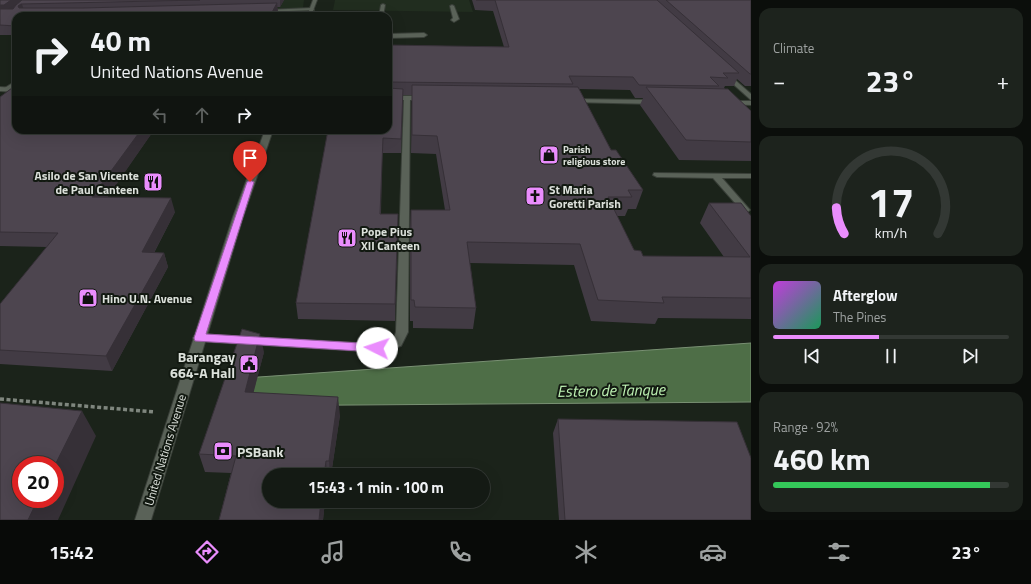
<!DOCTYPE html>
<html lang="en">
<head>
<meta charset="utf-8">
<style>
  :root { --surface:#141a14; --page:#1d231d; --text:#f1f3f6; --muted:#9da1a0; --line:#333834; --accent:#ea8dfd }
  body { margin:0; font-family:"Titillium Web",sans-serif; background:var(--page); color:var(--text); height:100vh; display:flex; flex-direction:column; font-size:15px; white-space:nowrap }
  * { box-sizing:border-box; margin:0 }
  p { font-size:13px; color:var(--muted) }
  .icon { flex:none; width:22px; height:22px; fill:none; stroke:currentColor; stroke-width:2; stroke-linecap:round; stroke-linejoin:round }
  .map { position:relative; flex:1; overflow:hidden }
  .details { display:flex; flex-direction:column; gap:8px; padding:8px; background:#0b0e0b; width:280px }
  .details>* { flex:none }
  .guide { position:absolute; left:12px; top:12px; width:380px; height:122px; border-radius:12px; box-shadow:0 4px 16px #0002,0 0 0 1px var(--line); background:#141a14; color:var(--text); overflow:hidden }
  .speed { position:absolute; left:12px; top:456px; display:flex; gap:8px; font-size:20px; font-weight:700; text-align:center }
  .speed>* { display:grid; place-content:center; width:52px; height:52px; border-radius:50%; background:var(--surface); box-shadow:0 4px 16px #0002,0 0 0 1px var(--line); line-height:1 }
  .speed .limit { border:6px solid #d22; background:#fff; color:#111 }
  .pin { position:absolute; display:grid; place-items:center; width:34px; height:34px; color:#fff; margin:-41px -17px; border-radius:50% 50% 50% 0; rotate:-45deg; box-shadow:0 0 4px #0007 }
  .pin .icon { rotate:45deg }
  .me { position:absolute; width:44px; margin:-22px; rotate:274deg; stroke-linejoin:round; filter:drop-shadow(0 0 3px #0008) }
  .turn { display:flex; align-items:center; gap:14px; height:84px; padding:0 12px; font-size:18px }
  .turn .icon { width:52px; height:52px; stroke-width:2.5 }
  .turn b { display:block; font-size:28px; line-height:34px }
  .lanes { display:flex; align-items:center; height:38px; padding:0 12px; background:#0003; justify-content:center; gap:20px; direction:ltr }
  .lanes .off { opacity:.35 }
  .big { font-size:30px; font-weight:700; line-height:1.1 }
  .details .tile { flex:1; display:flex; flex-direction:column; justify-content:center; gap:6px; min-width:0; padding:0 14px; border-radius:12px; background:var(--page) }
  .details .dial { align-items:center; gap:0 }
  .dial svg { height:104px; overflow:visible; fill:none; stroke:var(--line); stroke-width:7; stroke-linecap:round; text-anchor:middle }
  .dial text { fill:var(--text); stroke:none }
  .song { display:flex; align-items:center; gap:12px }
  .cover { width:48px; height:48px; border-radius:6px; background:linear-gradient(135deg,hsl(290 70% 55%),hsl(150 70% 35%)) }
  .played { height:4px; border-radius:2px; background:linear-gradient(90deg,var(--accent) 45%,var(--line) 45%) }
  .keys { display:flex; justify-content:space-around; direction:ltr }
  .heat { display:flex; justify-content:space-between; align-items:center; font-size:22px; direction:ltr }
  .charge { height:6px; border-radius:3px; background:linear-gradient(90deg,#34c759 92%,var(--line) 0) }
  .trip { position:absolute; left:262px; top:468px; width:228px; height:40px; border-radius:20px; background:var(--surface); box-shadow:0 4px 16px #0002,0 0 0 1px var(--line); font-weight:700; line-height:40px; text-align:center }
  .dock { display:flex; height:64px; justify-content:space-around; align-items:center; background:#080a08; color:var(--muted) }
  .dock .icon { width:28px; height:28px }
  .dock .active { color:var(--accent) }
  .dock b { font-size:18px; color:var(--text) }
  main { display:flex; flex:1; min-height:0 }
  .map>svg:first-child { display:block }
</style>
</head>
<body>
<main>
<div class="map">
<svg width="751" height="520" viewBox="0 0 751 520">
  <rect width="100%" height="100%" fill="#1b231a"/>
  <g fill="#212d1f">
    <polygon points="183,0 304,0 303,8 177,9"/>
    <polygon points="335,0 469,0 473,12 333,10"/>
  </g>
  <polygon fill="#4e6e47" stroke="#799073" points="751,343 751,402 223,406 230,379"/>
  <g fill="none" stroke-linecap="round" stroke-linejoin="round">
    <defs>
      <g id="service">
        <polygon points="383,4 385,5 383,16 379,16 381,5"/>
        <polygon points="452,5 454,6 459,19 454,22 451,20 453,18 450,6"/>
        <polygon points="388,34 424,33 427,35 424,37 388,38"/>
        <polygon points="723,73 727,73 751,94 751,100 723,75"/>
        <polygon points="16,81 16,86 7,91 3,91 3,89"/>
        <polygon points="407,96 410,98 408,332 401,346 377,352 195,341 193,338 195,335 199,334 377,344 393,340 396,332 404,98"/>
        <polygon points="654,173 751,174 751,178 722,178 750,210 746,213 743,212 713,178 657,177 653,175"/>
      </g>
      <g id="minor">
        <polygon points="0,87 16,88 16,92 0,91"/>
        <polygon points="388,96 424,96 427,98 424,100 388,100"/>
        <polygon points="572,99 654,100 657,102 654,104 570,102 569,101"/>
        <polygon points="730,101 751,101 751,105 728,104 727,103"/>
      </g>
      <polygon id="tertiary" points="312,8 314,10 264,12 262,11 264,10"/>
      <g id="secondary">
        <polygon points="313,0 317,0 311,16 307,16"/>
        <polygon points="265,130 273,130 243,217 151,520 135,520 233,217"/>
      </g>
    </defs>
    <use href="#service" stroke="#393f38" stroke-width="2"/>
    <use href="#minor" stroke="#393f38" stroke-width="2"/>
    <use href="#tertiary" stroke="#393f38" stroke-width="2"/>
    <use href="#secondary" stroke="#393f38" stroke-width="2"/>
    <polyline stroke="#7f867e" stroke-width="3.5" stroke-dasharray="4 2.5" stroke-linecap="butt" points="0,399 155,412"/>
    <use href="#service" fill="#5a6258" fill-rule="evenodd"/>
    <use href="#minor" fill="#5a6258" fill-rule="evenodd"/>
    <use href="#tertiary" fill="#5a6258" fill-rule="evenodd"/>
    <use href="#secondary" fill="#5a6258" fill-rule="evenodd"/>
  </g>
  <g fill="#423b44">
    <polygon points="0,0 284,0 280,7 277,7 278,12 276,16 16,16 16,35 0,35"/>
    <polygon points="472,0 751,0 751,86 745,86 737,79 734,86 725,86 724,88 751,111 751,161 679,160 640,105 643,98 635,98 630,90 579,89 611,150 643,190 636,209 628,209 625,216 617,216 634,250 643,256 724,257 700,223 709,203 751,216 751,319 658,318 655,324 591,321 574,265 470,263 476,308 473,329 413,328 413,321 410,321 410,230 411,210 445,210 436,154 411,153 412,95 403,95 401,153 382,153 381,214 398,214 395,321 298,319 296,303 328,130 388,130 388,45 504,47 493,11 475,10"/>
    <polygon points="0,97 16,130 154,130 107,197 175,212 154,253 164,253 168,267 112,371 0,364 0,304 47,247 0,246"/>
    <polygon points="264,352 253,393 340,415 331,475 269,475 325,501 323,520 219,520 231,473 205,472 199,454"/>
    <polygon points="558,419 751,520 559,520 553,433"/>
  </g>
  <g fill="#363037">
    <polygon points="11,0 27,0 22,4 25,14 0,15 0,5"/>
    <polygon points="280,0 284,0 280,7"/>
    <polygon points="277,3 278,12 276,16 270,16"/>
    <polygon points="141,130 154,130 98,211 92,197"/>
    <polygon points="171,198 175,212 147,266 142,252"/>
    <polygon points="164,253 168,267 112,371 106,356"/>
    <polygon points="260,334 264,352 249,410 245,392"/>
    <polygon points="338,397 340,415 331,475 330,475 329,461"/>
    <polygon points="82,411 96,436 58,520 28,520 38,499 55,499 55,465"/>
    <polygon points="326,461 327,475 324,475"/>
    <polygon points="321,501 325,501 323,520 319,520"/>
  </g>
  <g fill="#4d454f" stroke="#363037">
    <polygon points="0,0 11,0 4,5 0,5"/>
    <polygon points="22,0 200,0 21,4 18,6 19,8 83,8 277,3 270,16 16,16 16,26 0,25 0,9 13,9 16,5"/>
    <polygon points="476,0 657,0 739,73 723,73 728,78 710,77 719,86 639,85 633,77 569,76 573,84 388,82 388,45 509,47 495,0"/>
    <polygon points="666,0 751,0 751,74 750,74"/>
    <polygon points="16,85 16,130 141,130 92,197 171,198 142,252 164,253 106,356 0,350 0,304 58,233 0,232 0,97"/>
    <polygon points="412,85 578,87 611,150 616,150 643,190 628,190 632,197 608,197 634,250 641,251 643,256 750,257 709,203 741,203 751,216 751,298 662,297 664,303 598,300 580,244 467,242 476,308 415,307 414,300 411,300 411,210 450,210 437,136 412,135"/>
    <polygon points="646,87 728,89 751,111 751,142 686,140"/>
    <polygon points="388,88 403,89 401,139 383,138 380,214 398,214 395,304 296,303 328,130 388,130"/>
    <polygon points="242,329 260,334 245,392 338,397 329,461 326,461 324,475 269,475 269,501 321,501 319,520 219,520 236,456 199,454"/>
    <polygon points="0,403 82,411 55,465 21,465 21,499 38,499 28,520 0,520"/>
    <polygon points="558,419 737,422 751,458 751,520 565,520"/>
  </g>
  <polygon fill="#ea8dfd" stroke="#985ca4" points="250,180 254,182 206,334 377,344 381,345 383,348 381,351 377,352 195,341 194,338 247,182"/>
  <defs>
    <symbol id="shop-square" viewBox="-11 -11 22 22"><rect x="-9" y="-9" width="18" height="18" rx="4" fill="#ea8dfd" stroke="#121911"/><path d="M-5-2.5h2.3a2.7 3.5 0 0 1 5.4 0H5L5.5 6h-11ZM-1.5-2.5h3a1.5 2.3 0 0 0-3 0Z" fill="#111"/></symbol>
    <symbol id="restaurant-square" viewBox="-11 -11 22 22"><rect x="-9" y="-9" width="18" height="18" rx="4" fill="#ea8dfd" stroke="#121911"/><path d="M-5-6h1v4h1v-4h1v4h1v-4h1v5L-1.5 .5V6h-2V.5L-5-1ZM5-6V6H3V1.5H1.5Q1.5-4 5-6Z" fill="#111"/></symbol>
    <symbol id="church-square" viewBox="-11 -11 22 22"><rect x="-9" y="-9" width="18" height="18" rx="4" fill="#ea8dfd" stroke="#121911"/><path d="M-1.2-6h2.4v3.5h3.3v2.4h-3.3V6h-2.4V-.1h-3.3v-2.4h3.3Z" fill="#111"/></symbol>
    <symbol id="civic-square" viewBox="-11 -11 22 22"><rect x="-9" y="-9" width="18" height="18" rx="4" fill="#ea8dfd" stroke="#121911"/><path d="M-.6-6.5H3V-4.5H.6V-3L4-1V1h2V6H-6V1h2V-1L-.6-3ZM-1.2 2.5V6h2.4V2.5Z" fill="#111"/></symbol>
    <symbol id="bank-square" viewBox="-11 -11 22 22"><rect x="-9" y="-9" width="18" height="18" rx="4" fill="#ea8dfd" stroke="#121911"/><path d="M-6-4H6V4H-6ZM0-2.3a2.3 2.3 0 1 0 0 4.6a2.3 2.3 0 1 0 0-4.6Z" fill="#111"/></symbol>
  </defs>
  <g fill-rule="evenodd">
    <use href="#shop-square" x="538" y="144" width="22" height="22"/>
    <use href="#restaurant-square" x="142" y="171" width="22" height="22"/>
    <use href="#church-square" x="524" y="185" width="22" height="22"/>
    <use href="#restaurant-square" x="336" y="227" width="22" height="22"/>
    <use href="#shop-square" x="77" y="287" width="22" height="22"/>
    <use href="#civic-square" x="238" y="353" width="22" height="22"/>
    <use href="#bank-square" x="212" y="440" width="22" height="22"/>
  </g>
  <g text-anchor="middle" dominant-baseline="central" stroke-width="4" stroke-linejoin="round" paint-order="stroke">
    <g font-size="10" font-weight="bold" fill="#dce1db" stroke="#121911" text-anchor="start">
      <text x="563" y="149">Parish<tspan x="563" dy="12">religious store</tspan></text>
    </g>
    <g font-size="12" font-weight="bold" fill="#dce1db" stroke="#121911" text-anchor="start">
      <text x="139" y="175" text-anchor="end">Asilo de San Vicente<tspan x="139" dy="14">de Paul Canteen</tspan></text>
      <text x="549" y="189">St Maria<tspan x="549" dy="14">Goretti Parish</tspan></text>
      <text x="361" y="231">Pope Pius<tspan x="361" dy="14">XII Canteen</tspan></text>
      <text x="102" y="298">Hino U.N. Avenue</text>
    </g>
    <g font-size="12" fill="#dce1db" stroke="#121911">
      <text transform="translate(165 450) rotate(-73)">United Nations Avenue</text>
    </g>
    <g font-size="14" font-weight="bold" fill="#dce1db" stroke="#121911" text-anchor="end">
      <text x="235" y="356">Barangay<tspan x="235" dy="16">664-A Hall</tspan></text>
      <text x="237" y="451" text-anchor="start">PSBank</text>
    </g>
    <g font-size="16" font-style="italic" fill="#bef2b3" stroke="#121911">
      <text transform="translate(611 390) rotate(-1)">Estero de Tanque</text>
    </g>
  </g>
</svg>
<div class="speed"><div class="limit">20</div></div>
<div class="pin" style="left:250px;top:182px;background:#d93025"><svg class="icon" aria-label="arrive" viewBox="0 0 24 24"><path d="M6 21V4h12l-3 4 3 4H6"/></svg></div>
<svg class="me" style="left:377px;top:348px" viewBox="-20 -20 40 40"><circle r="19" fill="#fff"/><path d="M0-13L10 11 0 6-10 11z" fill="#ea8dfd"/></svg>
<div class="trip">15:43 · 1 min · 100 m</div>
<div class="guide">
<div class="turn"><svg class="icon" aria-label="right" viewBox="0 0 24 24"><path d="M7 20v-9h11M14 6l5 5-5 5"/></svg><div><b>40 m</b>United Nations Avenue</div></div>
<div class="lanes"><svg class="icon off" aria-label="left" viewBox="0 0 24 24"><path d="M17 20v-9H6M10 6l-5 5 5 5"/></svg><svg class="icon off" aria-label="ahead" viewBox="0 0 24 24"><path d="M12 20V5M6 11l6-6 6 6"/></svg><svg class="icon" aria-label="right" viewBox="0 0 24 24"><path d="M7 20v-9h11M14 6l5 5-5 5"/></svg></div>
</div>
</div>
<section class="details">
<div class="tile"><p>Climate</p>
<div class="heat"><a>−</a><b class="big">23°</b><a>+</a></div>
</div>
<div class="tile dial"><svg viewBox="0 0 100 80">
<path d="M14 69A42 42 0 1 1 86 69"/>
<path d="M14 69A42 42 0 0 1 8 49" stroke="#ea8dfd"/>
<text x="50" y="56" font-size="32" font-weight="700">17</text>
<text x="50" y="72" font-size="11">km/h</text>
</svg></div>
<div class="tile">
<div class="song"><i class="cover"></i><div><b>Afterglow</b><p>The Pines</p></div></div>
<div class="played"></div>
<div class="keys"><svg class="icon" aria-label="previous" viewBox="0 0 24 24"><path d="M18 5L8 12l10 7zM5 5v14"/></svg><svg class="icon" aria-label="pause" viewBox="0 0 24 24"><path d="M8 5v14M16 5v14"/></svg><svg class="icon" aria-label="next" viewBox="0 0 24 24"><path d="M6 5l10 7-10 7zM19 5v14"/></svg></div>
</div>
<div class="tile"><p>Range · 92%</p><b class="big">460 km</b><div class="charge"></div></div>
</section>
</main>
<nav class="dock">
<b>15:42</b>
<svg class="icon active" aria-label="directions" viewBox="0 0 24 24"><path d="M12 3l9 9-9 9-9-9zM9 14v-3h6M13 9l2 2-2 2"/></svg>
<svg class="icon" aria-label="music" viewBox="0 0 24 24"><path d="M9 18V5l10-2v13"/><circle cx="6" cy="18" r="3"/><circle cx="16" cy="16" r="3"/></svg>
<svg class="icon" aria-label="phone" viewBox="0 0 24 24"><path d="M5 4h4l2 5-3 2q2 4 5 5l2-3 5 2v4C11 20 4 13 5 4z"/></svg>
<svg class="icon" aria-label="climate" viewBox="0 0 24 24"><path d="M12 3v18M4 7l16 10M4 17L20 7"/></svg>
<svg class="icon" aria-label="car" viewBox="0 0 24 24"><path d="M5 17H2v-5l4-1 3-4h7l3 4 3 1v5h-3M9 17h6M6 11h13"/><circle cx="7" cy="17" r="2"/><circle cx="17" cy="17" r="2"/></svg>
<svg class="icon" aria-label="filters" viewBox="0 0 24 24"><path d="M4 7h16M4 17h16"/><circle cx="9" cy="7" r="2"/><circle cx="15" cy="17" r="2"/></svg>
<b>23°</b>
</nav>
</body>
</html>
